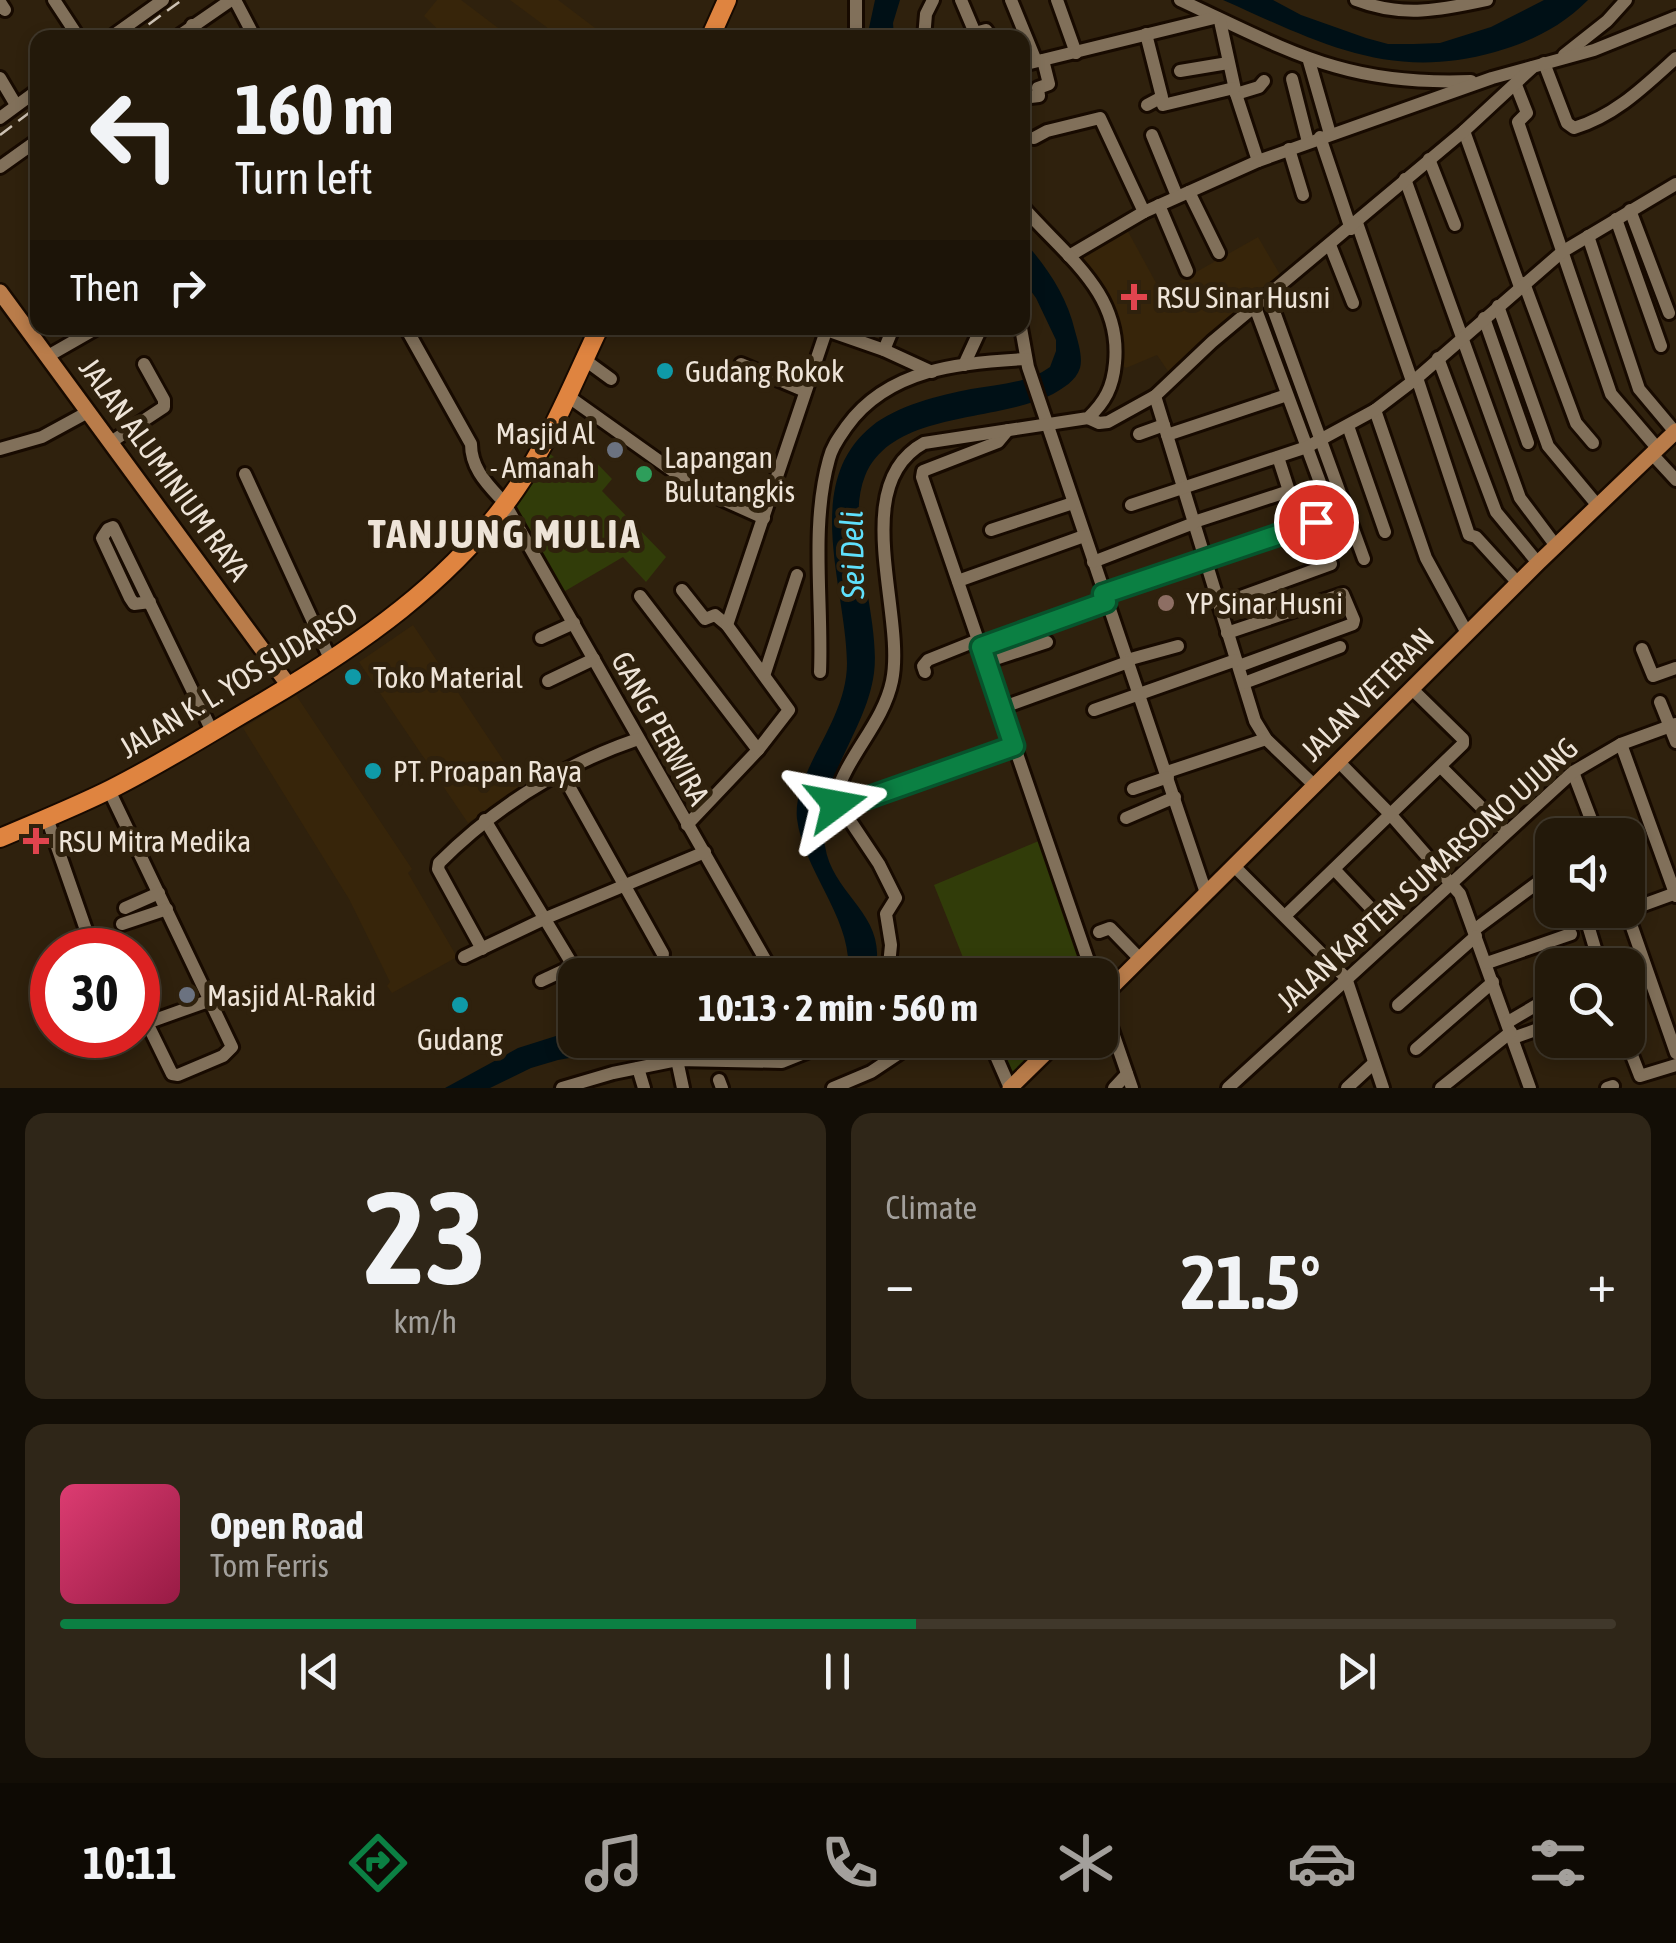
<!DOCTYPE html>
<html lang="en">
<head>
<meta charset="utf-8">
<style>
  :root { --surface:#23190a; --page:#2f2618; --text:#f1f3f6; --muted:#a3a09c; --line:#40382b; --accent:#0b8043 }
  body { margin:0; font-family:"Asap Condensed",sans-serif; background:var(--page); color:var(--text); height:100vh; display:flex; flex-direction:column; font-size:38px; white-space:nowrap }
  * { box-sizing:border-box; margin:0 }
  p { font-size:32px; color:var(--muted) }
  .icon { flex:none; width:55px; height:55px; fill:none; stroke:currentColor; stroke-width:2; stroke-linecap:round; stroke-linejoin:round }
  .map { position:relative; height:1088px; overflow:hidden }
  .side { display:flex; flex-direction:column; gap:25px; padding:25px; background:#130e06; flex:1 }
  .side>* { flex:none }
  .guide { position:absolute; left:30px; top:30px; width:1000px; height:305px; border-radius:20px; box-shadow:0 5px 15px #0003,0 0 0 2px var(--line); background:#23190a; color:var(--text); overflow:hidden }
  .fabs { position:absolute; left:1535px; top:818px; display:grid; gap:20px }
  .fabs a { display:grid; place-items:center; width:110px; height:110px; border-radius:20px; background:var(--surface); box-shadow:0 5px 15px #0003,0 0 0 2px var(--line); font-size:50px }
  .speed { position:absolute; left:30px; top:928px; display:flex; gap:20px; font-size:50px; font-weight:700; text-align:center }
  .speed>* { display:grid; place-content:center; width:130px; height:130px; border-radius:50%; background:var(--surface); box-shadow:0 5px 15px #0003,0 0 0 2px var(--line); line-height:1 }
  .speed .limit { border:15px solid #d22; background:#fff; color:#111 }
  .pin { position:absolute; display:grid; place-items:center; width:85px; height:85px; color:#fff; margin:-42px; border:5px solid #fff; border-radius:50%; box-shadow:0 2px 10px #0007 }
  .me { position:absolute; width:110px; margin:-55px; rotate:77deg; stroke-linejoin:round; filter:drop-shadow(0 0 8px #0008) }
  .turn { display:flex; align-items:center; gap:35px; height:210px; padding:0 40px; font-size:45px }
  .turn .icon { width:130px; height:130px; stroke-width:2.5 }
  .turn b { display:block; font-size:70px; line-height:85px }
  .then { display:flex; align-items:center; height:95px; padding:0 40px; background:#0003; gap:20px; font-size:38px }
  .big { font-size:75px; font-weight:700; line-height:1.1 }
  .side .card { flex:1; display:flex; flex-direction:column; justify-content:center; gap:15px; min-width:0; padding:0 35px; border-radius:20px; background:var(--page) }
  .side .dial { align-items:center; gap:0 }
  .dial b { font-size:130px; line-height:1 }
  .song { display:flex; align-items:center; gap:30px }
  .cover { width:120px; height:120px; border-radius:15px; background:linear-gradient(135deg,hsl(340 70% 55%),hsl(340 70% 35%)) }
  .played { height:10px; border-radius:5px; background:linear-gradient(90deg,var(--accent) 55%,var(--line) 55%) }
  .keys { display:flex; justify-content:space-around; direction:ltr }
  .heat { display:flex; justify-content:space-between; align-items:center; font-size:55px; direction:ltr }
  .side .tiles { flex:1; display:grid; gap:25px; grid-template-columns:1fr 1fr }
  .card:last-child { grid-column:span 2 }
  .trip { position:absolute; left:558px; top:958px; width:560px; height:100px; border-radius:20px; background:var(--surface); box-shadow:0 5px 15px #0003,0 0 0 2px var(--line); font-weight:700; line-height:100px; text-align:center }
  .menu { display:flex; height:160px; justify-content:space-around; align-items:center; background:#0e0a04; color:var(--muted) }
  .menu .icon { width:70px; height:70px }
  .menu .current { color:var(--accent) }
  .menu b { font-size:45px; color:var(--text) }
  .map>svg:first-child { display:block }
</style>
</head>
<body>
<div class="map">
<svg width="1676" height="1088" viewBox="0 0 1676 1088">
  <rect width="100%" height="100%" fill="#2f210d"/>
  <g fill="#37250a">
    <polygon points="437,0 461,0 510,37 446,37 424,16"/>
    <polygon points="510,0 558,0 607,37 560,37"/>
    <polygon points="1125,226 1161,292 1258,237 1282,278 1172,377 1157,355 1126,368 1117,362 1118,339 1072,256"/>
    <polygon points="413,625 521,787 468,823 359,662"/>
    <polygon points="296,695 412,869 408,873 457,957 392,993 387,986 390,982 349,899 243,728"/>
  </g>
  <g fill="#313c09">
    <polygon points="545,450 572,471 587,453 612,479 602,491 666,557 646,582 623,557 560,594 510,504"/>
    <polygon points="1041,840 1087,975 970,975 934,885"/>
    <polygon points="996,1040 1048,1040 1010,1075"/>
  </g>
  <g fill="#001016">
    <polygon points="875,0 900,0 893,23 894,37 871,37 869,28"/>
    <path d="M1223 0H1273L1301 15 1366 38 1388 44H1414L1440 43 1491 27 1544 0H1588C1561 27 1532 41 1495 52 1389 82 1318 42 1223 0Z"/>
    <path d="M1023 240C1047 267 1067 296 1075 331 1078 342 1083 357 1080 368 1076 381 1063 388 1053 394 996 423 892 410 865 476 844 528 881 618 874 673 866 734 814 781 825 846 833 898 891 915 874 975H848C854 920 804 873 797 819 792 771 847 723 847 663 846 587 801 483 872 426 896 406 940 395 971 389 997 385 1028 383 1050 367L1056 351V340L1036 298 1023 280Z"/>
    <polygon points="575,1030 575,1040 801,1040 780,1046 760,1047 665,1041 558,1060 531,1068 490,1088 445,1088 518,1048"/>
  </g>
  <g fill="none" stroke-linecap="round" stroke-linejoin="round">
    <defs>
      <g id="minor">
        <polyline points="54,0 79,38"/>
        <polyline points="235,0 255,38"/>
        <polyline points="961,0 975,33 965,38"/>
        <polyline points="1011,0 1036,61"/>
        <polyline points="1057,0 1076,53"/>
        <path d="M1180 0C1290 51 1344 86 1471 81"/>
        <path d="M1356 0C1402 18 1441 10 1487 0"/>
        <polyline points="0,2 5,10"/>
        <polyline points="1220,21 1236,94 1258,161"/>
        <polyline points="192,25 201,38"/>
        <polyline points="975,33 986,30 991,38"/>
        <polyline points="1146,34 1162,97 1147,105"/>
        <polyline points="110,38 163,0"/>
        <polyline points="176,38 231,0"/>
        <polyline points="856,38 856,0"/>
        <polyline points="924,38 926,14 933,0"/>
        <polyline points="1564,55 1607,21 1626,0"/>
        <polyline points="1309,61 1330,134"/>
        <path d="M1544 63 1567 123 1574 128C1615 116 1645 86 1676 58"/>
        <polyline points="1022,65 1214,18"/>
        <polyline points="1180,71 1228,63"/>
        <polyline points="0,78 16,105"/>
        <polyline points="1292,79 1308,142"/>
        <polyline points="1516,85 1527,113 1518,122 1611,394 1658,449"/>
        <polyline points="1236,94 1259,87 1264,81"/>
        <polyline points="1022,98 1039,96 1038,88 1049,84 1043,60"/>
        <polyline points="1161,100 1163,105 1234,88"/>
        <polyline points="0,118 38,90"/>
        <polyline points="1464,131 1520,287"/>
        <polyline points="1152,135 1177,196"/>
        <polyline points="1320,137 1351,229"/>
        <polyline points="1034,138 1047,131 1100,118 1144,212"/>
        <polyline points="1289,149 1303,195"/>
        <polyline points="1429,159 1455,225"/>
        <polyline points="0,167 38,140"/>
        <polyline points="1405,179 1520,498 1556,546"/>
        <polyline points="1189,192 1219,253"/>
        <polyline points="1159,205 1187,271"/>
        <polyline points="1630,210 1669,313"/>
        <polyline points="1616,219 1661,346"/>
        <polyline points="1357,223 1412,381"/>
        <polyline points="1588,236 1639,389 1675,432"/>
        <polyline points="1330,245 1353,303"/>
        <polyline points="1069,256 1144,212 1258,161 1492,78 1594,50 1676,17"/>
        <polyline points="1524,283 1576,423 1593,443"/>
        <polyline points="1268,295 1364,559"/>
        <polyline points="1498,306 1548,446 1598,506"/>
        <polyline points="1255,307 1341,539"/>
        <polyline points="1484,318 1528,443"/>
        <path d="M406 328 471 444C471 466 484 481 499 497"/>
        <polyline points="821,328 884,350 932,372"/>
        <polyline points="1021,328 1028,367 1206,893"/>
        <polyline points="884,350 893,328"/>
        <polyline points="48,356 97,328"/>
        <polyline points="1438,358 1496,512 1538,563"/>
        <polyline points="585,360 611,379"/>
        <polyline points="741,364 805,391"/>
        <polyline points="964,365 981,328"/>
        <polyline points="1417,378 1469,535 1476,537 1518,583"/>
        <polyline points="1155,396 1255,721 1266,739 1315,786"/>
        <polyline points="569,397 697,488 764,518"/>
        <polyline points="1375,410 1426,558 1467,633"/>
        <polyline points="1088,418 1099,423 1108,422 1155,396 1212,342 1464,131 1533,67"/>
        <polyline points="1348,426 1385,532"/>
        <polyline points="1008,430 998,442 923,471 922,477 1093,975"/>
        <polyline points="1139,434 1164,425"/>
        <polyline points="1167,435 1287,395"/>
        <polyline points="111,442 164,407 164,400 144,364"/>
        <polyline points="0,449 42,437 88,412"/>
        <polyline points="1652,454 1676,480"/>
        <polyline points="245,474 327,652"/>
        <polyline points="505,504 774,975"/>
        <polyline points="1131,505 1307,447 1375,410 1417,378 1562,252 1676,184"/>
        <polyline points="1194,522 1289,491 1278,457"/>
        <polyline points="991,530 1073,503"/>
        <polyline points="1093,562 1194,523"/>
        <polyline points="958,581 1084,536"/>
        <polyline points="682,590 705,619 715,615 727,625 789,710 758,750 687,825"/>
        <polyline points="1103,594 1316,523 1331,564 1219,605"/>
        <polyline points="640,596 758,750"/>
        <polyline points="150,602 134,604 130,598 102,538 108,529 113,527 209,725"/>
        <polyline points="727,625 826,331"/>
        <polyline points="1227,633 1343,594 1354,620 1353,624 1239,666"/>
        <polyline points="541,638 574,623"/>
        <polyline points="981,647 1106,602"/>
        <polyline points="1642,649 1653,676 1676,668"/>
        <polyline points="1127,660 1178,646"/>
        <polyline points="986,662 1047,642"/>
        <path d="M820 672C823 603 810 527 829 459 832 446 840 436 847 426 888 369 961 362 1026 359"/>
        <polyline points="925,672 923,666 928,660 978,640"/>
        <polyline points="765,673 797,575"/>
        <polyline points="548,681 594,659"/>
        <polyline points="1244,683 1340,647"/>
        <polyline points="1660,702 1676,742"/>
        <polyline points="1001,708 1128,662"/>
        <polyline points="1094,710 1236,660"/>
        <polyline points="1621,744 1676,896"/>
        <polyline points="1339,762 1391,815 1460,894 1530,1088"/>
        <polyline points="1441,767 1506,832"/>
        <polyline points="561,772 663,954"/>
        <polyline points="1167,772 1266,739"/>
        <polyline points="1573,772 1597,835"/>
        <polyline points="1133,789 1168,777"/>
        <polyline points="109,790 232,1047 223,1056 178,1075 172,1074 147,1023"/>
        <polyline points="839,808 1014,746"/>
        <polyline points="47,818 93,950"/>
        <polyline points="1126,818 1175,797"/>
        <polyline points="485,820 569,959 571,967 541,981"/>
        <polyline points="1234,866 1346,978 1383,1088"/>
        <polyline points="1334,869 1382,920"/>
        <polyline points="125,908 159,893"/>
        <polyline points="1626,910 1676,1053"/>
        <polyline points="1285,916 1463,744 1463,739 1412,689"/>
        <polyline points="122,924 167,909"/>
        <polyline points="1474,930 1552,872"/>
        <polyline points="1099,932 1110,928 1140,959"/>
        <path d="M482 949 438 869 439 863C495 807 562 765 638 739"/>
        <polyline points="464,957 546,918 705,852"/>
        <polyline points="1487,963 1571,934"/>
        <polyline points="1600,965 1588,925 1676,893"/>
        <path d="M888 975 891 945 886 914 896 898 879 864 835 798C847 755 883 724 892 681 906 614 847 485 924 443L1088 418C1105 402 1113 387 1115 363 1122 292 1064 255 1022 206"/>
        <polyline points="1100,995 1132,1088"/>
        <polyline points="1398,1005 1476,936"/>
        <polyline points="1508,1022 1552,996"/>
        <polyline points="138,1026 211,1000"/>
        <polyline points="1513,1038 1552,1024"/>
        <polyline points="989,1040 1010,1088"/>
        <polyline points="1626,1040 1640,1076 1676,1065"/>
        <polyline points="1416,1049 1493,982"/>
        <polyline points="677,1060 683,1088"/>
        <polyline points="638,1068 644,1088"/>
        <polyline points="719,1080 722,1088"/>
        <polyline points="562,1088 613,1073 677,1060 782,1062 837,1040"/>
        <polyline points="833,1088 871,1072 919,1040"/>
        <polyline points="1114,1088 1127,1074"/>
        <polyline points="1228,1088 1573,772 1621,744 1676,724"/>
        <polyline points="1347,1088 1374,1063"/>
        <polyline points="1441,1088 1511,1032"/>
        <polyline points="1607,1088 1613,1086"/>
      </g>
      <g id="major">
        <polyline points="0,292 284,679"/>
        <polyline points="1100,999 1538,563 1676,431"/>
        <polyline points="1010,1088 1059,1040"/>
      </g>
      <g id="highway">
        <polyline points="710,38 727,0"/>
        <path d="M0 838C37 822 75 807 111 789 163 763 213 731 263 702 358 646 452 582 516 489 551 439 573 383 599 328"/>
      </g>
    </defs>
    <use href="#minor" stroke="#170a00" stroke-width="18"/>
    <use href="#major" stroke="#170a00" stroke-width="20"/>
    <use href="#highway" stroke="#170a00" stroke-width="22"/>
    <use href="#minor" stroke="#81705a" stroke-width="12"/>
    <use href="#major" stroke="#b97c4a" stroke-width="15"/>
    <use href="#highway" stroke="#df8440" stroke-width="18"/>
    <g stroke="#cdc2b4" stroke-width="2.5" stroke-dasharray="15 8" stroke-linecap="butt">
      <polyline points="130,38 182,0"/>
      <polyline points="0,135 38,106"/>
    </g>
  </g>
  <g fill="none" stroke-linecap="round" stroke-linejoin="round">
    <defs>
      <polyline id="route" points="836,804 839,808 1014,746 981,647 1106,602 1103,594 1316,522"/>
    </defs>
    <use href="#route" stroke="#07532c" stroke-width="25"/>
    <use href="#route" stroke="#0b8043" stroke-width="18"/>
  </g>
  <g fill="#e0444e" stroke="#2f210d" stroke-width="4">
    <path d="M1129 282h10v10h10v10h-10v10h-10v-10h-10v-10h10z"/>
    <path d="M31 826h10v10h10v10h-10v10h-10v-10h-10v-10h10z"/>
  </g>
  <g fill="#0f9aa8" stroke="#2f210d" stroke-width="4">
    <circle cx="665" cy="371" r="10"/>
    <circle cx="353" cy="677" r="10"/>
    <circle cx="373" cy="771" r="10"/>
    <circle cx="460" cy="1005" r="10"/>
  </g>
  <g fill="#6b7280" stroke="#2f210d" stroke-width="4">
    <circle cx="615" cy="450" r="10"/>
    <circle cx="187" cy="995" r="10"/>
  </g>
  <circle fill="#2e9e5b" stroke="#2f210d" stroke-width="4" cx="644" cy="474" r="10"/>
  <circle fill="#8d6e63" stroke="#2f210d" stroke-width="4" cx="1166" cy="603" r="10"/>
  <g text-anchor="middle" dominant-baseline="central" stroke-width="10" stroke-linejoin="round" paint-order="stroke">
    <g font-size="30" fill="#eee4d8" stroke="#2f210d" text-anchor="start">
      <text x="1156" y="297">RSU Sinar Husni</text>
      <text x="685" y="371">Gudang Rokok</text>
      <text x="595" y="433" text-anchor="end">Masjid Al<tspan x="595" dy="34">- Amanah</tspan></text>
      <text x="664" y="457">Lapangan<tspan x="664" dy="34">Bulutangkis</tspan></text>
      <text x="1186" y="603">YP Sinar Husni</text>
      <text x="373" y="677">Toko Material</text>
      <text x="393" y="771">PT. Proapan Raya</text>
      <text x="58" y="841">RSU Mitra Medika</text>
      <text x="207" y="995">Masjid Al-Rakid</text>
      <text x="460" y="1039" text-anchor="middle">Gudang</text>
    </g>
    <g font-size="30" fill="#eee4d8" stroke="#2f210d">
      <text transform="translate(165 469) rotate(54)">JALAN ALUMINIUM RAYA</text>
      <text transform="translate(238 680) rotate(-31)">JALAN K. L. YOS SUDARSO</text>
      <text transform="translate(1367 694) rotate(-45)">JALAN VETERAN</text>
      <text transform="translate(661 728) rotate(61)">GANG PERWIRA</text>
      <text transform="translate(1427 874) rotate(-42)">JALAN KAPTEN SUMARSONO UJUNG</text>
    </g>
    <g font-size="32" font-style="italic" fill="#5fe0fc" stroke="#2f210d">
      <text transform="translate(852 555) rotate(-91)">Sei Deli</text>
    </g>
    <g font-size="40" font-weight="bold" letter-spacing="2.5" fill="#eee4d8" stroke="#2f210d">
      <text x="505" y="533">TANJUNG MULIA</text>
    </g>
  </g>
</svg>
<div class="fabs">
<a><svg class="icon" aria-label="sound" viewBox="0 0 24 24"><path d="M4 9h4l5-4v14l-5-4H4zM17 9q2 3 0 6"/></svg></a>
<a><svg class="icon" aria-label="search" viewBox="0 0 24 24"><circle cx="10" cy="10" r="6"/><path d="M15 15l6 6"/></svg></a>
</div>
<div class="speed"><div class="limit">30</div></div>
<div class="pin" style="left:1316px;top:522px;background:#d93025"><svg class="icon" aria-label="arrive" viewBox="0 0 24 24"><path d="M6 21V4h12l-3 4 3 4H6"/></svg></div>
<svg class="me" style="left:836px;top:804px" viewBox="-20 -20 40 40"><path d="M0-17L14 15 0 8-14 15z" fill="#0b8043" stroke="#fff" stroke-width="4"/></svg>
<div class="trip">10:13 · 2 min · 560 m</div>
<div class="guide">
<div class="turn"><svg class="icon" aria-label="left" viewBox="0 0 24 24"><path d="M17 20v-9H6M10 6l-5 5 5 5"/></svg><div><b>160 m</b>Turn left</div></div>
<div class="then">Then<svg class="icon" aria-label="right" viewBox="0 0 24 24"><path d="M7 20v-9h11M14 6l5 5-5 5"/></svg></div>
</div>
</div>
<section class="side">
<div class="tiles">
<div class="card dial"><b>23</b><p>km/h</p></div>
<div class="card"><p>Climate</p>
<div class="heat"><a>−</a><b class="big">21.5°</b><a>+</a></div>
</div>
<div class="card">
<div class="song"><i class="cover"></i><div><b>Open Road</b><p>Tom Ferris</p></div></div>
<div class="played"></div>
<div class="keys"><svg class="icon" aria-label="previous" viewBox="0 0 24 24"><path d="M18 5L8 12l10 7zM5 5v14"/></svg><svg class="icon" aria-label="pause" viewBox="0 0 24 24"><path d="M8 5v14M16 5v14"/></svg><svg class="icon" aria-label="next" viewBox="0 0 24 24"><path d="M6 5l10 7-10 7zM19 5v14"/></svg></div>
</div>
</div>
</section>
<nav class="menu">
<b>10:11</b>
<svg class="icon current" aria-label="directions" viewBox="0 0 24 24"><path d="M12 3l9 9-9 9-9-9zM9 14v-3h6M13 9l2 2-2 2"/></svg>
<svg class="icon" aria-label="music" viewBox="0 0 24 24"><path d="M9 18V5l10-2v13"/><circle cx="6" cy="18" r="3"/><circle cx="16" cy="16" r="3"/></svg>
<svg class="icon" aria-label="phone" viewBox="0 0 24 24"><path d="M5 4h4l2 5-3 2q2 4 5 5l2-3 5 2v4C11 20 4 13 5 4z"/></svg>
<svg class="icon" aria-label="climate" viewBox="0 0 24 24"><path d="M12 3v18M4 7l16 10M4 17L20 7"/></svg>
<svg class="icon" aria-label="car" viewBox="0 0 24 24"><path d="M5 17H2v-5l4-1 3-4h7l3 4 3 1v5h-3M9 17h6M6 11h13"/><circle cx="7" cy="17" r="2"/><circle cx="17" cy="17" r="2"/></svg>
<svg class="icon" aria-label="filters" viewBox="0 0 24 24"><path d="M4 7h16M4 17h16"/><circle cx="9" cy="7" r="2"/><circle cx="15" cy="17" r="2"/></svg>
</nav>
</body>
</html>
